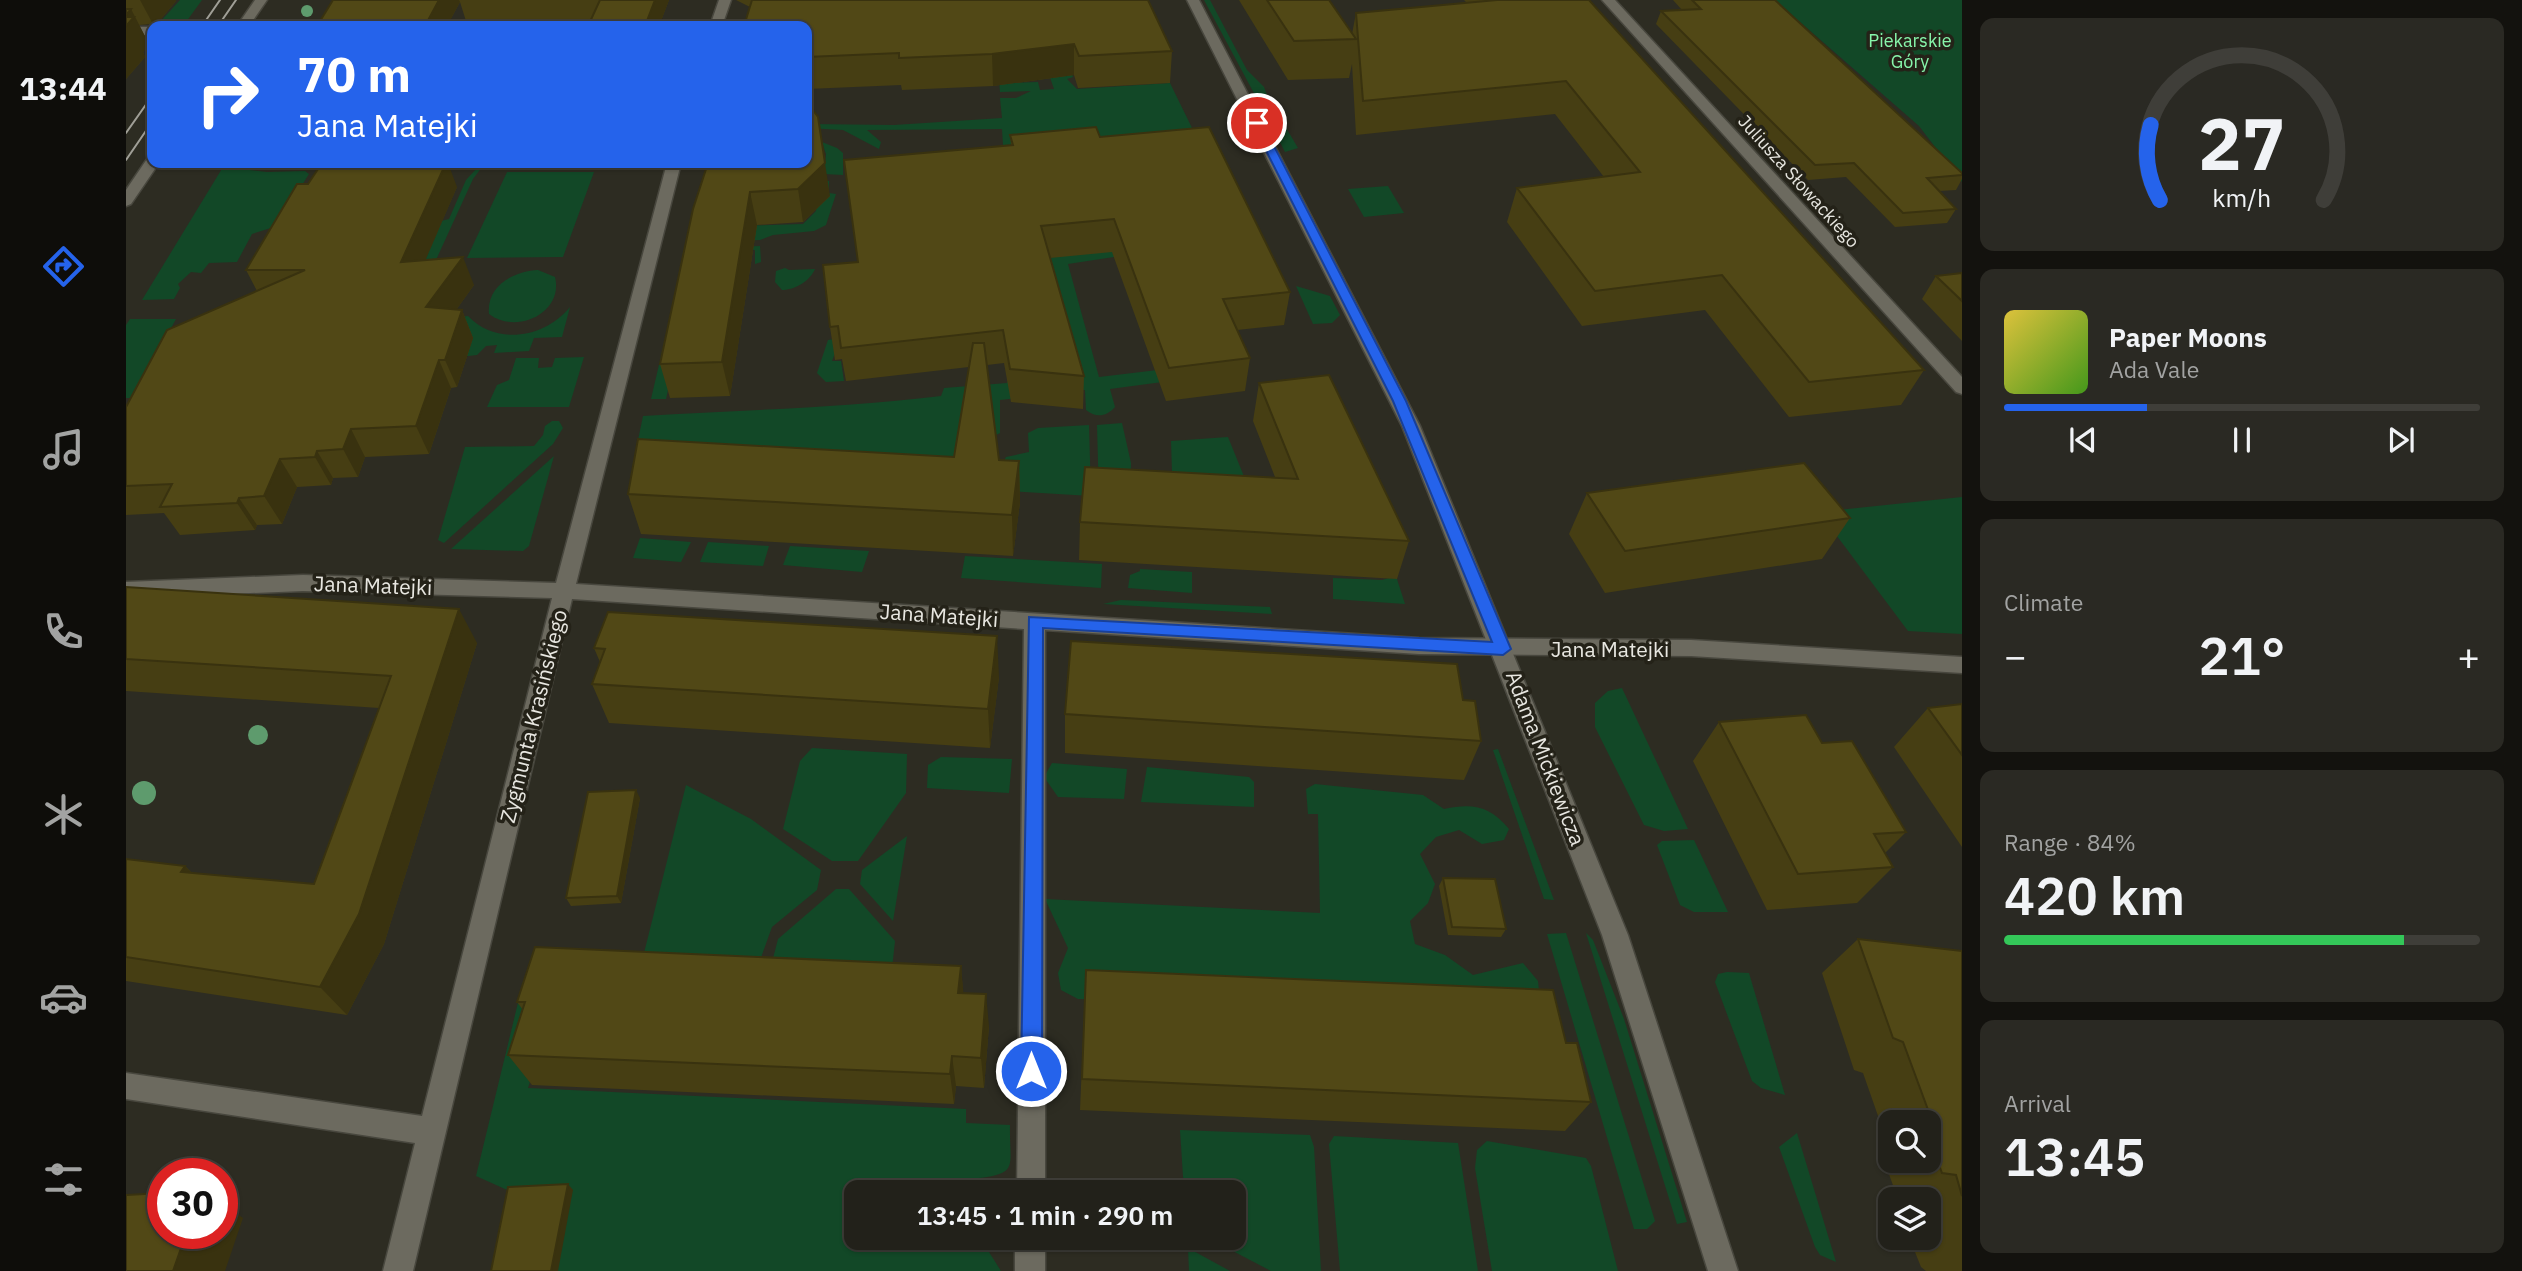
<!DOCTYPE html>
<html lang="en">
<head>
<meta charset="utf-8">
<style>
  :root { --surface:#22211a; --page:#2a2923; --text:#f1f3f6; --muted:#a2a3a2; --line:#3f3e39; --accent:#2563eb }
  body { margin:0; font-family:"IBM Plex Sans",sans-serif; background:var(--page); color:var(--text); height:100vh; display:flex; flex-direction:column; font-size:26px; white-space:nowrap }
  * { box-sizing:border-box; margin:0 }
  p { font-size:23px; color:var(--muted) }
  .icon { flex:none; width:38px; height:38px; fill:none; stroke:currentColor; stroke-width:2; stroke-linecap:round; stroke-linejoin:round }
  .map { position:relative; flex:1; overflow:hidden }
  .side { display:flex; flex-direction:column; gap:18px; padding:18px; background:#13120e; width:560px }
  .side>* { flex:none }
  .hud { position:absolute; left:21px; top:21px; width:665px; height:147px; border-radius:14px; box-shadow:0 2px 5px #0004,0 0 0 2px var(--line); background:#2563eb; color:#fff; overflow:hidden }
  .controls { position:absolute; left:1752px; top:1110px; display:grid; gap:14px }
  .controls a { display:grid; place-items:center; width:63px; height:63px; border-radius:14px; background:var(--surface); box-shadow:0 2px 5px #0004,0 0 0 2px var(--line); font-size:35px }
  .speed { position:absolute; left:21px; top:1158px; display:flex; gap:14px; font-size:35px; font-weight:700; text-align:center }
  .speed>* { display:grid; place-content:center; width:91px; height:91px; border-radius:50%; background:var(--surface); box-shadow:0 2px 5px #0004,0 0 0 2px var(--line); line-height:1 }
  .speed .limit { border:10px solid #d22; background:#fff; color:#111 }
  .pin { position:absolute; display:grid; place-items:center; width:60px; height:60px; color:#fff; margin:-30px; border:4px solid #fff; border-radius:50%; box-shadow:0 2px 7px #0007 }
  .me { position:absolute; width:77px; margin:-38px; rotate:0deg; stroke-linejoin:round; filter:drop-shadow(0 0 5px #0008) }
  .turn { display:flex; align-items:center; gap:24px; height:147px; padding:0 35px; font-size:32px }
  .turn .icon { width:91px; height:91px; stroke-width:2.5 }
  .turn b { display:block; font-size:49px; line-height:60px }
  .big { font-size:52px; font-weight:600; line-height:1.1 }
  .side .tile { flex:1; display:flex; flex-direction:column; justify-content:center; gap:10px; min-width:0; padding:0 24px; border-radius:14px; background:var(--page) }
  .side .dial { align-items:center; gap:0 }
  .dial svg { height:182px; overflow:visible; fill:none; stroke:var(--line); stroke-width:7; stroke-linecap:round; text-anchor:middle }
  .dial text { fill:var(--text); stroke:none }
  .song { display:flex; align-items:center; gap:21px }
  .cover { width:84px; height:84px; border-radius:10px; background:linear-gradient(135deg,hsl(50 70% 55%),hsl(100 70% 35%)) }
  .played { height:7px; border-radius:4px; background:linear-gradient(90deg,var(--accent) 30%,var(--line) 30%) }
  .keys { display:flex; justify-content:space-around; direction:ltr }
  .heat { display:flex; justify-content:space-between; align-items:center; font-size:38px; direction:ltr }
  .charge { height:10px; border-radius:5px; background:linear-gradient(90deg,#34c759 84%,var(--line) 0) }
  .trip { position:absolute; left:718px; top:1180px; width:402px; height:70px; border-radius:14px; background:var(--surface); box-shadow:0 2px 5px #0004,0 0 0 2px var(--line); font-weight:600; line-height:70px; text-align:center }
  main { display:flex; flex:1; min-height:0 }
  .tab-bar { display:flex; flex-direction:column; width:126px; justify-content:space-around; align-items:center; background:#0e0d0a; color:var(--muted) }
  .tab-bar .icon { width:49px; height:49px }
  .tab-bar .on { color:var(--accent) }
  .tab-bar b { font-size:32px; color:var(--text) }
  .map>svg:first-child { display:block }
</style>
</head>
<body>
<main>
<nav class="tab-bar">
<b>13:44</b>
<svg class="icon on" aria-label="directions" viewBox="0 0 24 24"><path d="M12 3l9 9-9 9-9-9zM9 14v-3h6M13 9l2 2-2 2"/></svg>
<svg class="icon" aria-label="music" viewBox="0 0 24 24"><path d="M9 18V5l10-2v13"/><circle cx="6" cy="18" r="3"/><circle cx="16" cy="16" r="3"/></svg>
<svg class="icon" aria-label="phone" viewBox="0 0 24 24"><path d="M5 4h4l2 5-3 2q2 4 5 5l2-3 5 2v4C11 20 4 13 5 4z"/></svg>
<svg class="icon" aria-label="climate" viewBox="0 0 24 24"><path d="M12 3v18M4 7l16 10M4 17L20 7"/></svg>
<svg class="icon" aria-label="car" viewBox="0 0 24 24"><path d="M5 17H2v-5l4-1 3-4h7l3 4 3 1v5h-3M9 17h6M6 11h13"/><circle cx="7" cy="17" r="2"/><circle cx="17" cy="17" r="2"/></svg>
<svg class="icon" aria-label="filters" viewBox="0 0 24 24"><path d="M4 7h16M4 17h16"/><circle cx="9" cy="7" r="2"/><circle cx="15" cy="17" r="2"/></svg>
</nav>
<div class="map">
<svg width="1836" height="1271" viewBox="0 0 1836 1271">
  <rect width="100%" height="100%" fill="#2d2c22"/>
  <g fill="#124827">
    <polygon points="54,0 76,0 60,22 34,22"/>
    <polygon points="1078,0 1084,0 1121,70 1138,87 1143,100 1130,97"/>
    <polygon points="1649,0 1836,0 1836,182 1793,126"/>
    <polygon points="871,1 873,40 918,36 901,45 909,76 884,78 886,83 912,82 914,90 928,89 914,49 922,43 924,52 937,51 940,60 935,61 937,67 943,66 947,77 941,79 951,89 1044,83 1068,132 1062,139 1022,143 877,145 876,129 741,130 755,142 753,149 717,130 681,128 681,124 768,125 876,118 874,98 890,98 905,91 874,92 873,79 843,81 847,66 860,61 847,52 838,52 843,58 841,61 824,63 822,55 749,58 747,55 702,60 701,57 681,58 681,41 864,39 863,7"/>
    <polygon points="1149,109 1172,148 1159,152 1139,113"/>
    <polygon points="696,142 711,148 717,153 717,175 698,174 700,154"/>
    <polygon points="338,163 359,163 347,179 299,284 220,280 307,223 323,219 340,180 352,167"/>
    <polygon points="97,167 141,172 179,171 183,174 176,185 167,221 126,234 111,262 83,263 75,273 65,272 52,284 54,288 48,299 16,300"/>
    <polygon points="381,172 468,172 437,257 341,258"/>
    <polygon points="693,180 703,181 703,193 710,194 700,225 688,231 647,235 634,240 562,243 577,227 677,224 690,211"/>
    <polygon points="1262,186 1278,213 1238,217 1222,189"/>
    <path d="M1010 245 1014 253 942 264 973 377 1082 364 1089 375 984 389 989 407C980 417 970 418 960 410L959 390 874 400V433L856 442 831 495 505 474 517 416C617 410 716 408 815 396L818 388 881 383 915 259Z"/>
    <polygon points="634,246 635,262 629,264 629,250 573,251 540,399 525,399 560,249"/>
    <path d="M659 268 663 270 689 269C684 281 669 290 656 290L649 282 650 271Z"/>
    <path d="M412 270 429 277C438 313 390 335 363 314 360 286 388 271 412 270Z"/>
    <polygon points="1170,286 1204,296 1214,315 1206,323 1187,324"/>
    <path d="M444 307 436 337 408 338 403 351 368 353 371 345 360 346 351 355 333 357 328 318 342 316C370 346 419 338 444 307Z"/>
    <polygon points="4,319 50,319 7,398 0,398 0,325"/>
    <polygon points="715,338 706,361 715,361 718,381 700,382 691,373 702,340"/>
    <polygon points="458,357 443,407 361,407 371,385 383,380 390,358 413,358 412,368 426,367 429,358"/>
    <polygon points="426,421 433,421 437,428 427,444 318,543 312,540 339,447 408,446 417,435 419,426"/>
    <polygon points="996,423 1005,463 1004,501 973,499 971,425"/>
    <polygon points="963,425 965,496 863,490 880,457 903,452 902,433 912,428"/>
    <polygon points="1102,437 1130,506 1046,473 1045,441"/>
    <polygon points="428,456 403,546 397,551 325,549"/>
    <polygon points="1836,497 1836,634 1782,631 1693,512"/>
    <polygon points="514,538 565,542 555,562 507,558"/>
    <polygon points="582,542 643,546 637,566 574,562"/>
    <polygon points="664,546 743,551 736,572 657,565"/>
    <polygon points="839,556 976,564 975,588 835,578"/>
    <polygon points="1014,569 1066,572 1066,593 1002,588 1004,575 1014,571"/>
    <polygon points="1270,576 1279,604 1207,599 1207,578 1256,580"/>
    <polygon points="995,600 1144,607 1146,614 977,604"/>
    <polygon points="1496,688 1562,829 1538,831 1518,825 1469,727 1469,703 1482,691"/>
    <polygon points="686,748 781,754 780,793 732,861 706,861 657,829 674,761"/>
    <polygon points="1372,749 1428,900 1418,899 1367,750"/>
    <polygon points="815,757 886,759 883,793 801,788 802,765"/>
    <polygon points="926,763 1001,769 998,799 932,797 918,777"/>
    <polygon points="1021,767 1123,777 1128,782 1128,807 1015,802"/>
    <path d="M1189 784 1297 795 1318 809C1347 803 1364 806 1383 829L1378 840 1356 844 1333 830 1310 837 1294 854 1309 884 1302 903 1284 921 1289 944 1319 955 1347 975 1397 963 1412 981 1414 1000 1226 1006 952 999 935 990 932 973 942 948 919 899 1194 913 1192 814H1182L1180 789Z"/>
    <polygon points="560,785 625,819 695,870 691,890 646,927 628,977 513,973"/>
    <polygon points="781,836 767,921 734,884 736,870"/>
    <polygon points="1568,840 1602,912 1568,912 1554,905 1531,845 1536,841"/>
    <polygon points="710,889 723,889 769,941 765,978 643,974 652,939"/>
    <polygon points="1440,933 1529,1221 1521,1229 1508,1229 1421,934"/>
    <polygon points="1460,933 1467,940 1498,1019 1561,1222 1551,1224"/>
    <polygon points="1601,972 1623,973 1659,1095 1635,1088 1626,1081 1589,982 1592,974"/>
    <path d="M427 981 418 1038 402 1088 840 1109V1123L884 1125C883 1169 895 1174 844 1179L841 1192H730V1237H846L863 1252 875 1271H432L388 1193 350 1176 397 982Z"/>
    <polygon points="1054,1130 1184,1135 1188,1147 1195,1271 1145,1271 1080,1237 1108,1237 1108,1192 1058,1192"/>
    <polygon points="1671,1133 1710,1262 1694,1255 1689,1247 1653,1147"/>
    <polygon points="1208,1136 1332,1143 1352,1271 1214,1271 1203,1144"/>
    <polygon points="1361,1141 1460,1158 1465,1166 1492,1271 1366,1271 1349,1168 1351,1150"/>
    <polygon points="1062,1248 1104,1271 1063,1271"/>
  </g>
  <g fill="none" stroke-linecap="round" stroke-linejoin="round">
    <defs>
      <g id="street">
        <polygon points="593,0 605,0 596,26 584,26"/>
        <polygon points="1476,0 1489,0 1836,377 1836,394 1830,392"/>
        <rect x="0" y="27" width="26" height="8"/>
        <polygon points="541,163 555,163 450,584 1293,638 1565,640 1836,657 1836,673 1565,656 1293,654 919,630 919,1192 891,1192 898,629 446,599 287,1271 257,1271 289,1143 0,1099 0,1073 296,1116 426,598 177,591 0,598 0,582 177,575 430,583"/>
        <rect x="889" y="1237" width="30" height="34"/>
      </g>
      <g id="secondary">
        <polygon points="129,0 141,0 123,26 111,26"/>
        <polygon points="1061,0 1073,0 1294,426 1502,935 1612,1271 1582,1271 1476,935 1276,426"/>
        <polygon points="26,158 26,163 33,163 5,204 0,206 0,190 21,159"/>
      </g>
    </defs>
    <use href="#street" stroke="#48473e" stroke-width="3"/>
    <use href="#secondary" stroke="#48473e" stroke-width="3"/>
    <use href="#street" fill="#6c6a5f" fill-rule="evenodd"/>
    <use href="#secondary" fill="#6c6a5f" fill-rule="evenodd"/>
    <g stroke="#a09f97" stroke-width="2">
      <polyline points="76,26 94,0"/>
      <polyline points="92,26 110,0"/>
      <polyline points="0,133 26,96"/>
      <polyline points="0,160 26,122"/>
    </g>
  </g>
  <g fill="#5e9b6d">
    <circle cx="181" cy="11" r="6"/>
    <circle cx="132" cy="735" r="10"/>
    <circle cx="18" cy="793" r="12"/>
  </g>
  <g fill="#463e13">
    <polygon points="0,0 50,0 50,1 29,26 26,24 13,25 23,45 17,52 19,57 0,79"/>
    <polygon points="207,0 543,0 533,26 464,20 340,21 334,2 321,26 191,26"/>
    <polygon points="610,0 1022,0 1046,51 1044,83 952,88 948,75 867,86 776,90 775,85 681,89 681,26 624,7"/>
    <polygon points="1113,0 1203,0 1226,34 1230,13 1341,3 1338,0 1463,0 1798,370 1775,405 1663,417 1579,310 1456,326 1381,222 1391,188 1478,177 1429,114 1230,135 1226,64 1223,78 1162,80"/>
    <polygon points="1547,0 1649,0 1836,173 1836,179 1830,190 1813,191 1830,209 1821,223 1769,227 1720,177 1682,180 1530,24 1535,11 1556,10"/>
    <polygon points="884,135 974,137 1164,292 1158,325 1111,330 1124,358 1119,391 1040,401 986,252 924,258 958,376 957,409 885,402 878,363 861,365 873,460 893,461 894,502 887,556 515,534 502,494 828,457 843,367 720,381 716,359 709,360 704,327 731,262 885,145"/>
    <polygon points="582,163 704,196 677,222 631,225 604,396 544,398 534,364"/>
    <polygon points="331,187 299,260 348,285 330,310 336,310 347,338 331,387 325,388 303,454 239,457 232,477 207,478 205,485 171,487 156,524 131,525 129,530 54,535 38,513 0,515 0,407 131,291 120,270"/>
    <polygon points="1836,273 1836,341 1796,299 1810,276"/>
    <polygon points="1133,383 1283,541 1271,579 953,560 954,522 1149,477 1127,421"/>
    <polygon points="1461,493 1724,518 1696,559 1479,593 1443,534"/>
    <polygon points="0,587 351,643 258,944 221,1015 0,981 0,859 59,866 66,873 188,884 253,708 0,691"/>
    <polygon points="468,648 873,677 864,748 483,723 466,684 474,662"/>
    <polygon points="1337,700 1355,741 1338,780 939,753 939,714"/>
    <polygon points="1836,704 1836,847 1768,747 1802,708"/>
    <polygon points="1593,722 1696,743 1780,832 1759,853 1767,867 1731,903 1641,910 1567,761"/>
    <polygon points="514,798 495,903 445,906 440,898"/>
    <polygon points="1317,878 1380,929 1375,937 1322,935 1313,886"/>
    <polygon points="1732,939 1836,951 1836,1271 1800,1271 1795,1267 1789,1252 1796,1241 1795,1237 1802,1237 1802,1199 1772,1199 1760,1166 1768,1161 1767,1160 1802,1160 1802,1122 1764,1122 1764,1150 1737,1073 1728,1070 1696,973"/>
    <polygon points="835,966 837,993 863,1026 858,1088 830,1086 828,1104 406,1085 382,1055 397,1010 391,1002"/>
    <polygon points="960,970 1440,1043 1465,1102 1439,1131 954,1110"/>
  </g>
  <g fill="#39320f">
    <polygon points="14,0 50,0 50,1 29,26 28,26"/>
    <polygon points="313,0 333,0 334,2 321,26 299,26"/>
    <polygon points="529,0 543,0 533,26 519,26"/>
    <polygon points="5,9 20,38 19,39 23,45 17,52 19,57 0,79 0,15"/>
    <polygon points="948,44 948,75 867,86 866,54"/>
    <polygon points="297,163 322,163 331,187 287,289 275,262"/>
    <polygon points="699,163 704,196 677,222 672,189"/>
    <polygon points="624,192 631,225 604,396 596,362"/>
    <polygon points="337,257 348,285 312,335 300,307"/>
    <polygon points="336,310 347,338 331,387 319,360"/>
    <polygon points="313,360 325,388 303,454 290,426"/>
    <polygon points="225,429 239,457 232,477 217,449"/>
    <polygon points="191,451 207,478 205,485 189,457"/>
    <polygon points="154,459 171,487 156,524 138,496"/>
    <polygon points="893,461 894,502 887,556 886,515"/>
    <polygon points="113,498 131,525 129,530 111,503"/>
    <polygon points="333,609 351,643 258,944 221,1015 194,987"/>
    <polygon points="871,636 873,677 864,748 862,709"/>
    <polygon points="510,790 514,798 495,903 491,896"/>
    <polygon points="59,866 90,897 55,872"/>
    <polygon points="835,966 838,999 832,993"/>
    <polygon points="860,994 863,1026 858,1088 855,1058"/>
    <polygon points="826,1056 830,1086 828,1104 824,1074"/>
    <polygon points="442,1184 447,1190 432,1271 425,1271"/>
    <polygon points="96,1204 117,1218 99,1271 47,1271 60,1234 96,1234"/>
  </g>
  <g fill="#514816" stroke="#39320f" stroke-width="2">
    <polygon points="207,0 313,0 299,26 191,26"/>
    <polygon points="474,0 529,0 519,26 462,26"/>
    <polygon points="626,0 1022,0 1046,51 953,56 948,44 866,54 773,58 773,53 681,57 681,26 618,26"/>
    <polygon points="1141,0 1203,0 1230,39 1168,41"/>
    <polygon points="1371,0 1463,0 1798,370 1683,382 1596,275 1469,291 1391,188 1514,172 1440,81 1237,101 1230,13"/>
    <polygon points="1566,0 1649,0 1836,173 1836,175 1801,178 1830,209 1777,213 1728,163 1689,165 1535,11 1575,9"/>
    <polygon points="0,9 5,9 0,15"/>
    <polygon points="0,17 8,17 0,26"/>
    <polygon points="681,102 692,117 699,163 672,189 624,192 596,362 534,364 567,209 582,163 681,163"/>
    <polygon points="970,127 974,137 1083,127 1164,292 1097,299 1124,358 1043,368 988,219 915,226 958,376 884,369 877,330 715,348 712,326 704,327 697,265 732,262 718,160 887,145 884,135"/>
    <polygon points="196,163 320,163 275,262 337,257 300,307 336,310 319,360 313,360 290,426 225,429 217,449 191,451 189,457 154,459 138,496 113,498 111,503 34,507 46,484 0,486 0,407 41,330 179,270 120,270 171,184 182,184"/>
    <polygon points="1836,273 1836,301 1810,276"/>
    <polygon points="847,343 858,343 873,460 893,461 886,515 502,494 512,439 828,457"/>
    <polygon points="1203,375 1283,541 954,522 959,467 1172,479 1133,383"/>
    <polygon points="1678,463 1724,518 1499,551 1461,493"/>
    <polygon points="0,587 333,609 233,914 194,987 0,957 0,859 59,866 55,872 188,884 265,676 0,659"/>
    <polygon points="482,612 871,636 862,709 466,684 479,649 468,648"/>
    <polygon points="945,641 1331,664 1337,700 1349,701 1355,741 939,714"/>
    <polygon points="1836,704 1836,755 1802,708"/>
    <polygon points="1680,715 1696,743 1726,741 1780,832 1748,834 1767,867 1672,874 1593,722"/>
    <polygon points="510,790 491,896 440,898 462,792"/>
    <polygon points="1317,878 1369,879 1380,929 1326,927"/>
    <polygon points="1732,939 1836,951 1836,1196 1830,1175 1816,1173 1803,1138 1812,1137 1777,1042 1767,1038"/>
    <polygon points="409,947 835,966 832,993 860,994 855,1058 826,1056 824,1074 382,1055 399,1002 391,1002"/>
    <polygon points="960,970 1427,990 1440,1043 1451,1043 1465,1102 956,1079"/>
    <polygon points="442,1184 425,1271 365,1271 382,1187"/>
    <polygon points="37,1193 37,1234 60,1234 47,1271 0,1271 0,1195"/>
  </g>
  <polygon fill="#2563eb" stroke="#184099" stroke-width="2" points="1131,119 1136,123 1280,401 1385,649 1377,655 917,628 916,1071 913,1078 905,1081 898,1078 895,1071 903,617 1366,642 1267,401 1126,123"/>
  <g text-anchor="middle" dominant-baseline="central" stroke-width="7" stroke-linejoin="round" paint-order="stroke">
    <g font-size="18" fill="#87f5aa" stroke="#242218">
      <text x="1784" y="40">Piekarskie<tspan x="1784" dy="21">Góry</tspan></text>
    </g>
    <g font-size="18" fill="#e8e7e1" stroke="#242218">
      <text transform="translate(1673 181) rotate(48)">Juliusza Słowackiego</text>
    </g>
    <g font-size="21" fill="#e8e7e1" stroke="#242218">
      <text transform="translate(247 585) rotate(2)">Jana Matejki</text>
      <text transform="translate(813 615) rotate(4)">Jana Matejki</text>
      <text x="1484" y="649">Jana Matejki</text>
      <text transform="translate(407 716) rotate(-76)">Zygmunta Krasińskiego</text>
      <text transform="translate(1420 758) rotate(69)">Adama Mickiewicza</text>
    </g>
  </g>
</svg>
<div class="controls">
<a><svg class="icon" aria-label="search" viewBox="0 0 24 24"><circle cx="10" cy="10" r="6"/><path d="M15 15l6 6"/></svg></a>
<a><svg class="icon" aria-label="layers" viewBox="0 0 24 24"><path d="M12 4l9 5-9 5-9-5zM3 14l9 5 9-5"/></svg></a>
</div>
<div class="speed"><div class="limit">30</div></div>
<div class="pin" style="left:1131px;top:123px;background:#d93025"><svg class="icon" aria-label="arrive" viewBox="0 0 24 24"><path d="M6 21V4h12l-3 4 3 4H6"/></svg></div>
<svg class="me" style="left:905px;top:1071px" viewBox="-20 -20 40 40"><circle r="17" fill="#2563eb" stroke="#fff" stroke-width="3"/><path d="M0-11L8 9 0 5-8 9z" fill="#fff"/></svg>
<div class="trip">13:45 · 1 min · 290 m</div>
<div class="hud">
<div class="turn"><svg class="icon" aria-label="right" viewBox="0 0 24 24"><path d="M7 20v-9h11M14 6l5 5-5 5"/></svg><div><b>70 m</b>Jana Matejki</div></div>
</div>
</div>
<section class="side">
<div class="tile dial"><svg viewBox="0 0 100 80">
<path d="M14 69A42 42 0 1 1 86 69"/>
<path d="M14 69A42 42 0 0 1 10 36" stroke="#2563eb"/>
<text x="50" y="56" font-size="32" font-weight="700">27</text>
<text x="50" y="72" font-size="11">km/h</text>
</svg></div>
<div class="tile">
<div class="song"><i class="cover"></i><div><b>Paper Moons</b><p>Ada Vale</p></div></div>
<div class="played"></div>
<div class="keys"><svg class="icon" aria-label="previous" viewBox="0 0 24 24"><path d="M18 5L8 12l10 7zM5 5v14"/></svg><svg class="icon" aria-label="pause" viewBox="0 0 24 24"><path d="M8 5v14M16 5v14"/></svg><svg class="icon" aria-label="next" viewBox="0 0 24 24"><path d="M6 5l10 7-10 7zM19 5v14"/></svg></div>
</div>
<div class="tile"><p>Climate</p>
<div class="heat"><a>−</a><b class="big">21°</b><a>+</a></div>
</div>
<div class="tile"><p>Range · 84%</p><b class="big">420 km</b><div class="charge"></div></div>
<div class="tile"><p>Arrival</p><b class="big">13:45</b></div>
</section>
</main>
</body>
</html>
